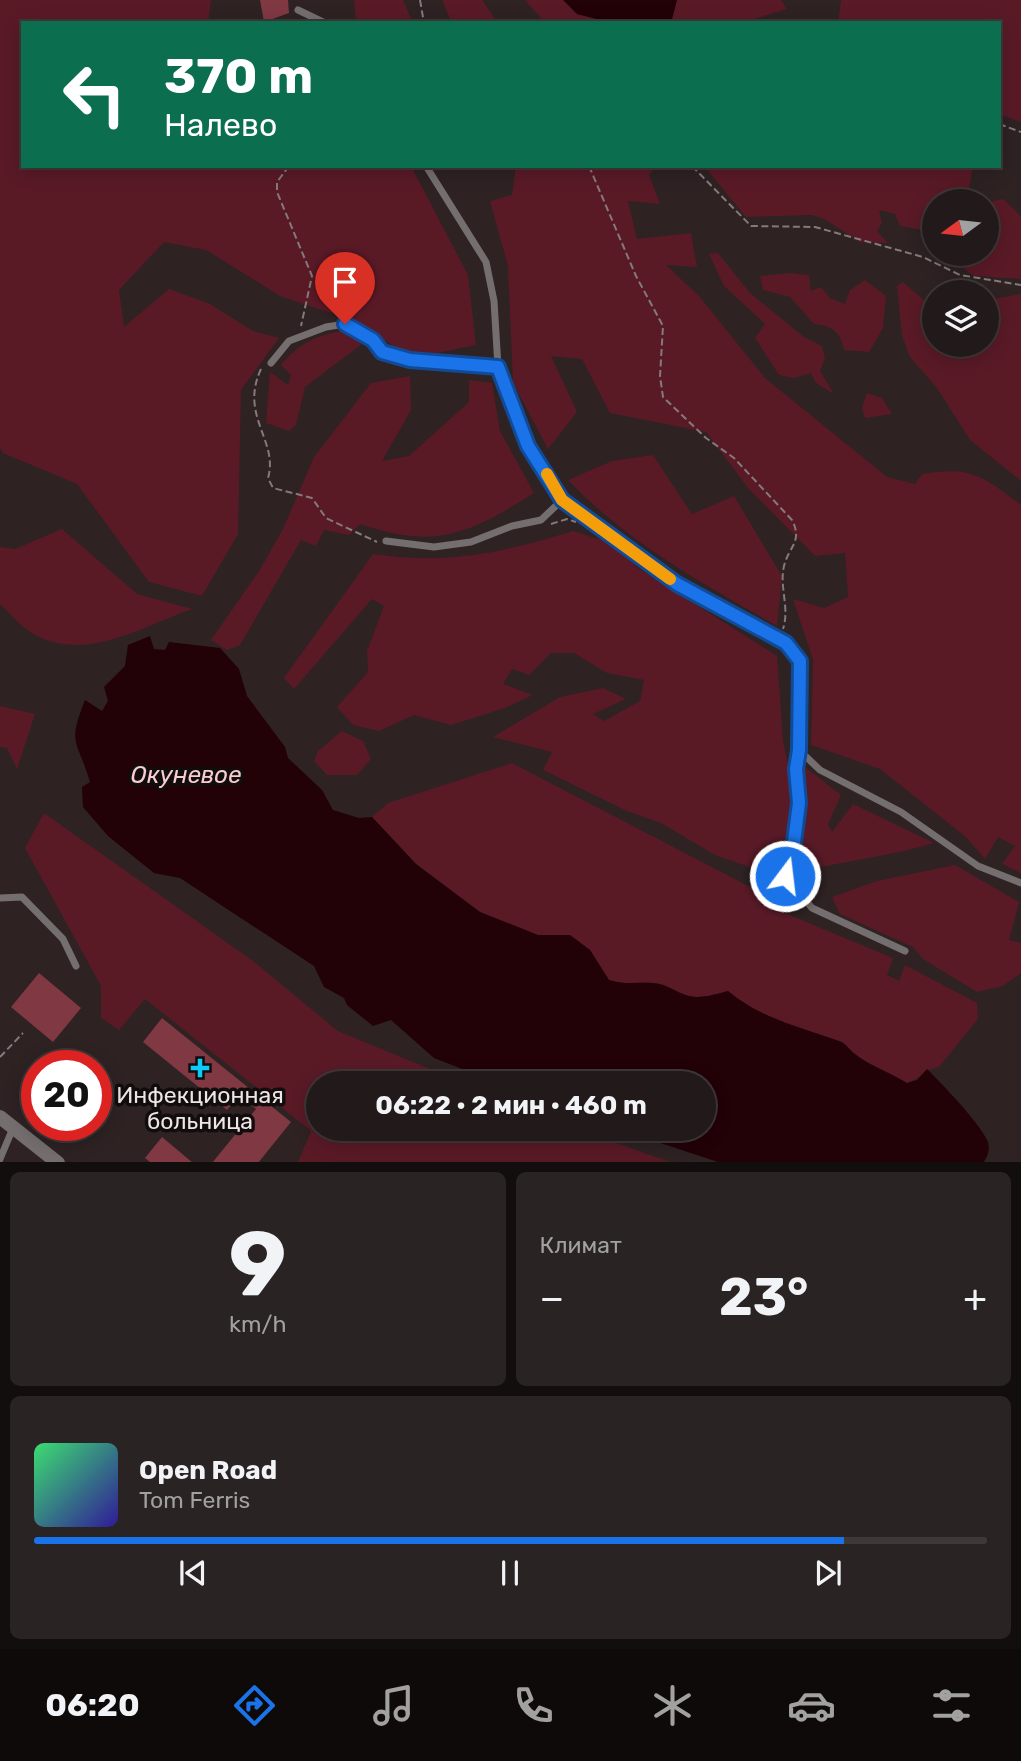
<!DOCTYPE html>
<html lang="ru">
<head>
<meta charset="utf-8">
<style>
  :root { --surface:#221a1a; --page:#2a2323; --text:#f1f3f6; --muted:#a2a1a2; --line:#3f3839; --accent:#1a73e8 }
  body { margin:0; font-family:Rubik,sans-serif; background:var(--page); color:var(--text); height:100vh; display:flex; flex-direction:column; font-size:26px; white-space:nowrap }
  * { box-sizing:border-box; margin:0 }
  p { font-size:23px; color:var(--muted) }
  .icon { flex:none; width:38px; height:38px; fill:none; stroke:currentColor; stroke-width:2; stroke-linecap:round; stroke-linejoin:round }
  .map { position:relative; height:1162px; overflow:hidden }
  .panel { display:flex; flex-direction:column; gap:10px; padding:10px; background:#130e0e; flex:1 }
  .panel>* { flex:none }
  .hud { position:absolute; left:21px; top:21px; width:980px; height:147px; border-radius:0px; box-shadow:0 4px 18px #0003,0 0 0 2px var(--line); background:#0b6e4f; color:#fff; overflow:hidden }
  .needle { width:46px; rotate:255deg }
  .tools { position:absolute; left:922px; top:189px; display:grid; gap:14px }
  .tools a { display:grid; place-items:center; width:77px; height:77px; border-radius:50%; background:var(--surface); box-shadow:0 4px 18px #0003,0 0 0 2px var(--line); font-size:35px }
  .speed { position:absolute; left:21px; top:1050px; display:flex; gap:14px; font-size:35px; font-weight:700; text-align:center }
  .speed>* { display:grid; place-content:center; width:91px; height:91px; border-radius:50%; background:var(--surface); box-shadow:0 4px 18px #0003,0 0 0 2px var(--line); line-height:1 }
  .speed .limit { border:10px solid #d22; background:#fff; color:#111 }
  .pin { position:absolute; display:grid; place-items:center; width:60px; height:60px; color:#fff; margin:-72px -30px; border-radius:50% 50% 50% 0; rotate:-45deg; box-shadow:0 0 7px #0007 }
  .pin .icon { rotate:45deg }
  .me { position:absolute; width:77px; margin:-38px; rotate:15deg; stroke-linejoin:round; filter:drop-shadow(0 0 5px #0008) }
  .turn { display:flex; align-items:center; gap:24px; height:147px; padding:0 28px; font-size:32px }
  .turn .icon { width:91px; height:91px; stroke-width:2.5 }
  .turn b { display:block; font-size:49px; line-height:60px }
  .big { font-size:52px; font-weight:700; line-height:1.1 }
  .panel .widget { flex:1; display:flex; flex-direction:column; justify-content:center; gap:10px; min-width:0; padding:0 24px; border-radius:10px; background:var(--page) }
  .panel .dial { align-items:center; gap:0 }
  .dial b { font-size:91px; line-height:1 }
  .song { display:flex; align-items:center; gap:21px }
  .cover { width:84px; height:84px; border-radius:10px; background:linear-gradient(135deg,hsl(140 70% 55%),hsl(250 70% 35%)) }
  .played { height:7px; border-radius:4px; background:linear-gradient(90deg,var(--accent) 85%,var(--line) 85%) }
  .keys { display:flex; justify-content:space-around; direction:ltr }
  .heat { display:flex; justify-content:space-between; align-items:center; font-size:38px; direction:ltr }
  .panel .tiles { flex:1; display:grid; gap:10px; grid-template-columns:1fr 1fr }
  .widget:last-child { grid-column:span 2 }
  .trip { position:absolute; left:306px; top:1071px; width:410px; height:70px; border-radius:35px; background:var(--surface); box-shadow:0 4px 18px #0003,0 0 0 2px var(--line); font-weight:700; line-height:70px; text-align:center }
  .dock { display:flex; height:112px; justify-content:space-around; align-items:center; background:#0e0a0a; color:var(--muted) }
  .dock .icon { width:49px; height:49px }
  .dock .selected { color:var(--accent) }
  .dock b { font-size:32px; color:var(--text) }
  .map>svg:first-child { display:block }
</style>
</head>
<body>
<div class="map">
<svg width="1021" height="1163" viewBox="0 0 1021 1163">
  <rect width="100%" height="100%" fill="#2e2223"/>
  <g fill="#591a26">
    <polygon points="0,0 211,0 208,23 23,23 23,166 411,166 468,275 476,345 437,353 401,351 358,322 280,296 206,250 164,242 119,290 124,327 169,289 210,304 253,331 279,338 241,390 238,534 202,596 149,582 77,484 3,453 0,448"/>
    <polygon points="354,0 403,0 413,23 356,23"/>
    <polygon points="442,0 482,0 498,23 452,23"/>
    <polygon points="525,0 563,0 577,14 612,23 545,23"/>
    <polygon points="677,0 781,0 787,9 741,23 671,23"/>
    <polygon points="841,0 1021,0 1021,122 999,114 999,23 838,23"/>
    <path d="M516 166H657L649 175 660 204 628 201 637 239 691 233 697 267 666 265 699 296 765 378 887 477 915 484 922 474C972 466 982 476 1021 505V873L1002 864 1015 846 998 837 985 859 966 837 880 769 811 745 813 660 793 599 824 608 848 597 845 553 815 556 748 488 706 432 610 413 582 359 551 356 577 412 548 449 513 383 508 266 490 201 512 195Z"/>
    <polygon points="704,166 973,166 969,188 975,196 985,201 934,201 934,232 900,226 895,214 879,210 882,223 877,231 888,243 860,242 826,220 812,215 746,217"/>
    <polygon points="1004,199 1021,217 1021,279 974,276 959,265 959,254 987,254 987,202"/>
    <polygon points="718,253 750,293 804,337 822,346 825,358 820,371 834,394 816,383 811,373 794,378 779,375 755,338 765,324 724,286 709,254"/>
    <path d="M790 273 809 275 811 291 821 287 830 298 845 304 850 290 865 280 886 296 883 328 869 352 844 350C840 331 832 326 814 324L790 297 763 290 760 276Z"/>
    <polygon points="903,282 924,300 934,301 934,345 987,345 987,294 988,300 1021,294 1021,481 970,440 937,388 910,357 902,336 897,286"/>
    <path d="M342 331 362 344 305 387 296 425 289 431 266 423 270 372 288 385 291 375 281 365C299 343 315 336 342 331Z"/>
    <path d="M410 376 411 410 382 461 409 456 469 402V380L492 383 500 431 534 493C469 534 436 550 360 524L349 535 324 530 316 546 301 540 240 645 227 650 211 640 259 571 283 529 314 457 371 383Z"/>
    <polygon points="867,393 882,398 892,414 865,418 862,408"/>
    <path d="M653 455 692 514 734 496 782 576 777 626C702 583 628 543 568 480L612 461Z"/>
    <path d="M62 529 137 594 192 609C142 627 83 664 32 633 20 626 10 613 0 604V547L15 549Z"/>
    <path d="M573 531 605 541 641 570 777 656 783 741 796 802 789 854 773 875 715 855 661 823 627 811 543 770 552 752 493 737 560 697 603 688 626 699 593 714 604 721 640 701 644 680 607 673 574 653H551L529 675 512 669 503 684 533 695 505 708 451 725 414 715 379 731 353 725 337 707 368 672 367 651 384 606 372 599 294 689 284 678 373 554C449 565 501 553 573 531Z"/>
    <polygon points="0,706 35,714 17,769 7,748 0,747"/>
    <polygon points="342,731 363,741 371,759 357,775 327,775 314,761 318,751"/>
    <path d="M512 763 752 888 785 913 893 958 887 975 899 981 905 965 977 1003 978 1019 939 1067C925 1069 920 1079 907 1083 891 1073 870 1066 855 1055 849 1050 846 1043 839 1041 799 1027 761 1019 728 991 716 994 702 999 689 996 676 993 668 984 653 983 637 982 625 985 609 980L590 950 570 935H538L480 912 416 864 372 817 388 803Z"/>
    <path d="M801 764 841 795 828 824 832 832 853 804 934 843C888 857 841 861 795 873L803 803Z"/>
    <polygon points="44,813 253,961 338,1031 464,1083 318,1083 318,1129 577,1129 670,1162 298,1162 311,1131 145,999 119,1030 101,1018 101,986 25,848"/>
    <polygon points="955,865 1019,902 1009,940 1021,943 1021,973 1003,986 977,992 923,959 913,947 840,914 832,897 877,881"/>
  </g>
  <g fill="#220107">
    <polygon points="563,0 677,0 671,23 612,23 577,14"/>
    <path d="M150 636 154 649 165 650 169 642 220 648 239 669 247 696 285 747 288 758 322 790 333 810 359 818 372 817 416 864 480 912 538 935H570L590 950 609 980C625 985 637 982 653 983 668 984 676 993 689 996 702 999 716 994 728 991 760 1018 800 1027 839 1041 846 1043 849 1050 855 1054 870 1066 891 1073 907 1083L917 1080 927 1069C942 1084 980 1123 988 1142 990 1149 988 1157 983 1163L718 1162 618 1129H704V1083H498L434 1058 391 1020 373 1026 347 1005 344 998 324 987 314 966 180 878 154 873 108 836 83 807 82 787 90 782C77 738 67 746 85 700L102 711 108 701 104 687 125 666 128 645Z"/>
  </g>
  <g fill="#803843">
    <polygon points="260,0 288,0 289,13 264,22"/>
    <polygon points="39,973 81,1008 53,1042 11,1007"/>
    <polygon points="162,1018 291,1122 258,1163 212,1163 256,1109 239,1095 227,1110 143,1042"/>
    <polygon points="162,1137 193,1163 151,1163 145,1158"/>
  </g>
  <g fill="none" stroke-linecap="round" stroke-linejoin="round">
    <g stroke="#847a7b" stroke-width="2" stroke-dasharray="7 3.5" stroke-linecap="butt">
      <polyline points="420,0 424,23"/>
      <polyline points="999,124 1021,132"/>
      <polyline points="289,166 277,182 277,192 312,276 301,326"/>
      <path d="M589 166 636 276 663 326 660 376 663 397 706 438 734 458 792 520C803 542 789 546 784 566 779 587 790 608 783 629"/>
      <polyline points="692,166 751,226 815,227 923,257 960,275 1021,285"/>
      <path d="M261 369C239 416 279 441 268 478L273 488 312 498 326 518 377 542"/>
      <polyline points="551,524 567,519 576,522"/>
      <polyline points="0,1057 23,1033"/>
    </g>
    <g stroke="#756e6f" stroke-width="7">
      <polyline points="298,10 325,23"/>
      <polyline points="426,166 486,262 494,301 498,367 529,446 562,500 677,584 786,643 800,661 799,750 820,770 901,812 978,866 1021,883"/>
      <polyline points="271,363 289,341 326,327 345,324 373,340 382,352 410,360 498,367"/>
      <polyline points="386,541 434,547 471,542 512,526 541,520 562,500"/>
      <path d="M799 750C795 770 800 786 799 805 797 830 791 852 785 876L812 908 905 951"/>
      <polyline points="0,898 22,897 63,939 76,966"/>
      <polyline points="0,1159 13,1128"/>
    </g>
    <polyline stroke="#756e6f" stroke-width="14" points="0,1117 58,1163"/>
  </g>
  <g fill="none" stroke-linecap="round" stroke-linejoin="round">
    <defs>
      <polyline id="route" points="345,324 373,340 382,352 410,360 498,367 528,446 562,500 677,584 786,643 800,661 799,750 796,769 799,803 794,842 785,876"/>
    </defs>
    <use href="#route" stroke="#114b97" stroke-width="18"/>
    <use href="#route" stroke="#1a73e8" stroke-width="12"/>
    <polyline stroke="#f59e0b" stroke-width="12" points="547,474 562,500 670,579"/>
  </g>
  <path fill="#0dcafa" stroke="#120d0d" stroke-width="2.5" d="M196.5 1057.5h7v7h7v7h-7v7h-7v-7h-7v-7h7z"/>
  <g text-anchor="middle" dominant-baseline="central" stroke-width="7" stroke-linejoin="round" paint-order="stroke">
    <g font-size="23" fill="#eee5e6" stroke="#120d0d">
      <text x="200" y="1095">Инфекционная<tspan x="200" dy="26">больница</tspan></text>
    </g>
    <g font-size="24" font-style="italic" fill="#faccd0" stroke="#120d0d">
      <text x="186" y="775">Окуневое</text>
    </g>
  </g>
</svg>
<div class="tools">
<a><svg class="needle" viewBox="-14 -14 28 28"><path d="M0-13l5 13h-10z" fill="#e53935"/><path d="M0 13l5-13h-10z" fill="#a2a1a2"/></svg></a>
<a><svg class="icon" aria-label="layers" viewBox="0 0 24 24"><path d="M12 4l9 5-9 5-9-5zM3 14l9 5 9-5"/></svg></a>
</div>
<div class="speed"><div class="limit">20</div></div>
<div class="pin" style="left:345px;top:324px;background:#d93025"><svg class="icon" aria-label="arrive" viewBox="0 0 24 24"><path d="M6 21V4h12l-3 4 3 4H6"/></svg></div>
<svg class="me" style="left:785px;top:876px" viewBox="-20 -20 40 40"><circle r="17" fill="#1a73e8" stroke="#fff" stroke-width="3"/><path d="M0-11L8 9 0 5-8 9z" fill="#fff"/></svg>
<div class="trip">06:22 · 2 мин · 460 m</div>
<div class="hud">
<div class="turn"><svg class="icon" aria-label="left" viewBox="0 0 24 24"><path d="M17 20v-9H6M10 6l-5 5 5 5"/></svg><div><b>370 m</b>Налево</div></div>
</div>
</div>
<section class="panel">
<div class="tiles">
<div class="widget dial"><b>9</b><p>km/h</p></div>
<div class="widget"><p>Климат</p>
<div class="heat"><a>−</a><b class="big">23°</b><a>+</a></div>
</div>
<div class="widget">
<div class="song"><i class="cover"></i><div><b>Open Road</b><p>Tom Ferris</p></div></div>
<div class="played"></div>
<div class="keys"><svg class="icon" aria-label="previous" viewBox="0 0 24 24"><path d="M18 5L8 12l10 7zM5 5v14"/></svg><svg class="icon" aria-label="pause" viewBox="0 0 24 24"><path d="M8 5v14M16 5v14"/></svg><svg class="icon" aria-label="next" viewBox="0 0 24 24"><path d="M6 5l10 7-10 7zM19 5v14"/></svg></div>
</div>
</div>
</section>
<nav class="dock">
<b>06:20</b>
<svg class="icon selected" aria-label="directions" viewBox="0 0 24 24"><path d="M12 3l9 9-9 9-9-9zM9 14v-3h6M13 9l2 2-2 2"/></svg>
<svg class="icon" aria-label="music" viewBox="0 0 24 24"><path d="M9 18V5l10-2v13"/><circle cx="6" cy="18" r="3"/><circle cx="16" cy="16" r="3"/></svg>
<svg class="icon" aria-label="phone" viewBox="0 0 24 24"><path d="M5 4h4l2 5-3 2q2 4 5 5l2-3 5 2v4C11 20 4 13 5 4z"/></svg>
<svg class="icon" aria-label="climate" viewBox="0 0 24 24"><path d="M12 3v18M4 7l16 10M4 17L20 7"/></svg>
<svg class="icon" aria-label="car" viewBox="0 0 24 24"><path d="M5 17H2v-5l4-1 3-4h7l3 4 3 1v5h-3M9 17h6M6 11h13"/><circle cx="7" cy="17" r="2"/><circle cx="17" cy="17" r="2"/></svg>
<svg class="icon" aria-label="filters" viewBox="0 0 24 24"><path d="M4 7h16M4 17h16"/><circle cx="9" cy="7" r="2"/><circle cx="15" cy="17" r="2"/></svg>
</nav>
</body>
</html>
